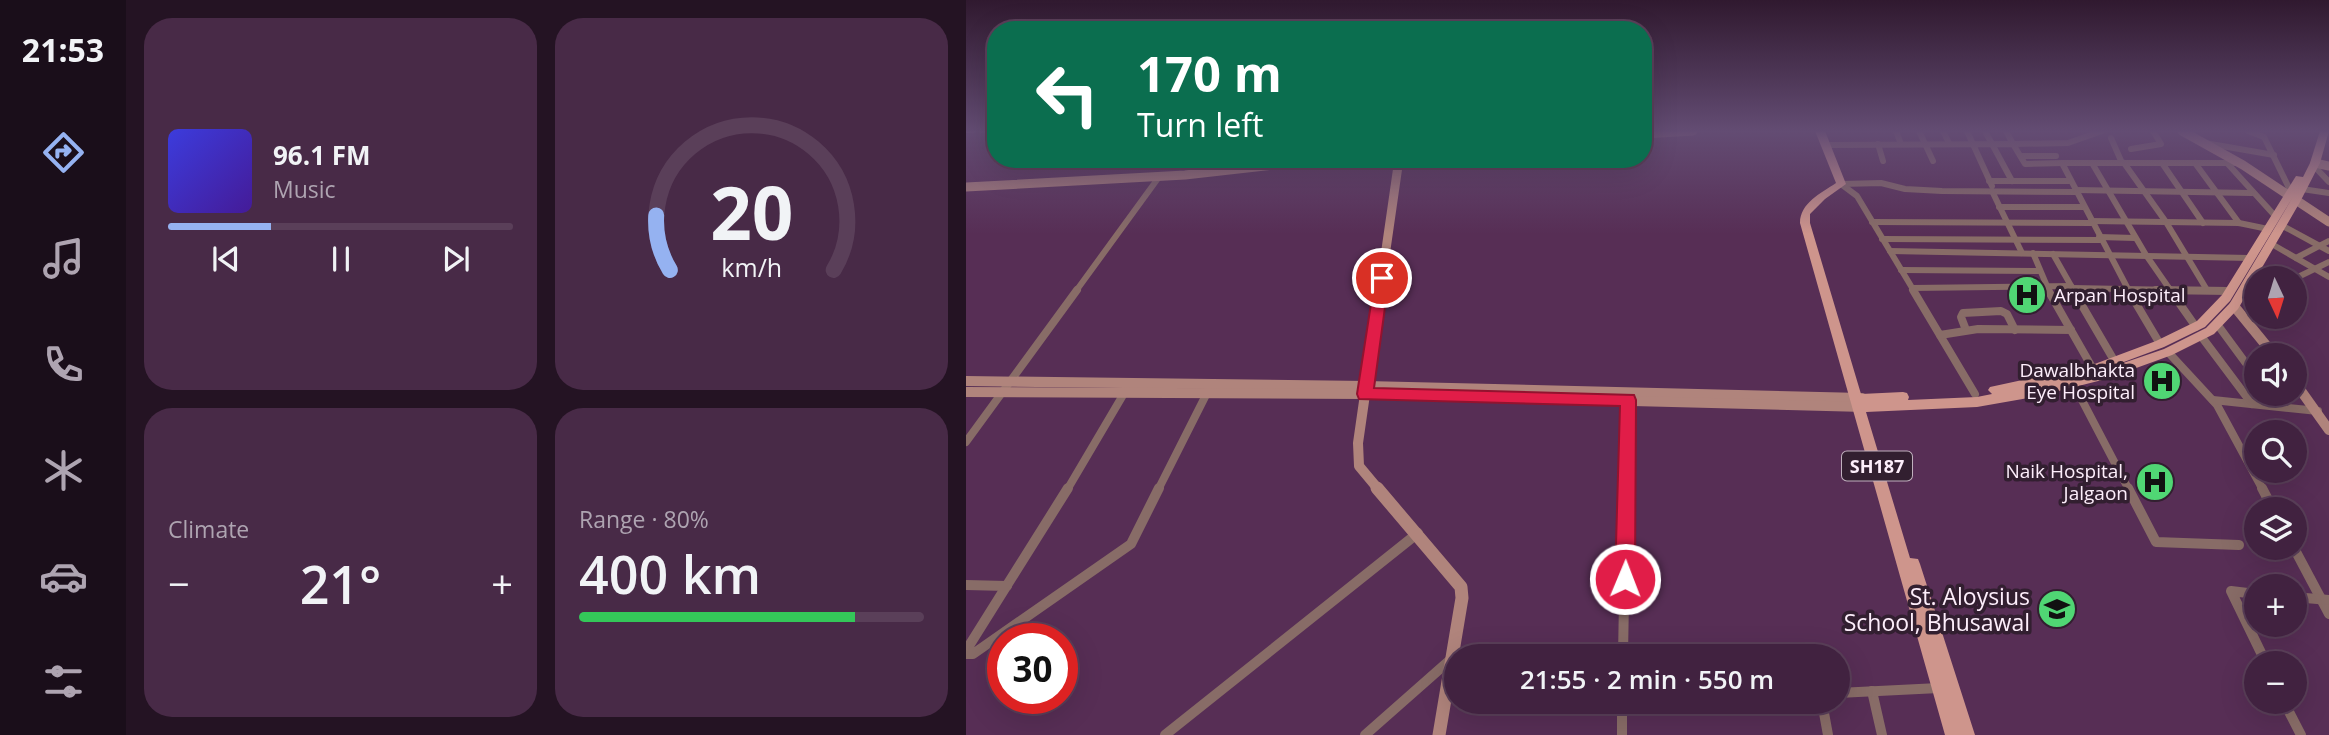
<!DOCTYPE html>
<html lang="en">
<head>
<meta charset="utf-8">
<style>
  :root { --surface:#412240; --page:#482a47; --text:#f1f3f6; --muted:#aea4b1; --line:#5a3f59; --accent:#95b2f1 }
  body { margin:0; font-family:"Open Sans",sans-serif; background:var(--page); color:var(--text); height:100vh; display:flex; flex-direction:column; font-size:26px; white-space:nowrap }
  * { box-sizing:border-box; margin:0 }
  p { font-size:23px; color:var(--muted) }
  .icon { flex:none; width:38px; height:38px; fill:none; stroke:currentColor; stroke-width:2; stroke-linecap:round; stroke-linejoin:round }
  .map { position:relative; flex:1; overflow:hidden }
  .details { display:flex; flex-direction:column; gap:18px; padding:18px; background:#241323; width:840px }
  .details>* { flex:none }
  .hud { position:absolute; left:21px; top:21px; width:665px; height:147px; border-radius:28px; box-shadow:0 7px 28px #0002,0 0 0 2px var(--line); background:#0b6e4f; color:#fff; overflow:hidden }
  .needle { width:46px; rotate:176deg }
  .controls { position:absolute; left:1278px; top:266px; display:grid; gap:14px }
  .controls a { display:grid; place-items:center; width:63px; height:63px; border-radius:50%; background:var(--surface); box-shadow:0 7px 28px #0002,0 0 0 2px var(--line); font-size:35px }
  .speed { position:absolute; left:21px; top:623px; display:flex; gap:14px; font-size:35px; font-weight:700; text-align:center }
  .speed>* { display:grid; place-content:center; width:91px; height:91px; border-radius:50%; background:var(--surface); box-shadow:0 7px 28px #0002,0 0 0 2px var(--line); line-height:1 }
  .speed .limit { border:10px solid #d22; background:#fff; color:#111 }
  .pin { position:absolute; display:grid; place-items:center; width:60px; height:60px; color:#fff; margin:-30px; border:4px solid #fff; border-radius:50%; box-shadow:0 2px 7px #0007 }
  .me { position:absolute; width:77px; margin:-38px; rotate:1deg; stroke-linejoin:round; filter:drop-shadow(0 0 5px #0008) }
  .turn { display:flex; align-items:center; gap:24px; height:147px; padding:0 35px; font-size:32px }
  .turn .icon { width:91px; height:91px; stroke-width:2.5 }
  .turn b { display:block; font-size:49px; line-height:60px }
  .big { font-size:52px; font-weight:600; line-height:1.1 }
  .details .tile { flex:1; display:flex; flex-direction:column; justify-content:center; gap:10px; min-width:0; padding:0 24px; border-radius:28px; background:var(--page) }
  .details .dial { align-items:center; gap:0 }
  .dial svg { height:182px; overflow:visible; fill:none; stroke:var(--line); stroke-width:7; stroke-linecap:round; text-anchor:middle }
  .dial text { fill:var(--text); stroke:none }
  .song { display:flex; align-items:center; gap:21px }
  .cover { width:84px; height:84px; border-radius:10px; background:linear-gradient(135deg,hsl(240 70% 55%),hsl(260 70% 35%)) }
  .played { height:7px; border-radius:4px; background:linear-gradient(90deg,var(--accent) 30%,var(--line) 30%) }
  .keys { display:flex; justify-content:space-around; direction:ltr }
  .heat { display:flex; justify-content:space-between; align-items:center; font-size:38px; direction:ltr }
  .charge { height:10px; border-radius:5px; background:linear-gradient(90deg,#34c759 80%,var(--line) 0) }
  .details .tiles { flex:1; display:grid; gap:18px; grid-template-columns:repeat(2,1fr) }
  .trip { position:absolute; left:478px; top:644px; width:406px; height:70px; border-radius:35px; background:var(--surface); box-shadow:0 7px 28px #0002,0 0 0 2px var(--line); font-weight:600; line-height:70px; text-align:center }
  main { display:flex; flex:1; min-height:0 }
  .tabs { display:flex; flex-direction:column; width:126px; justify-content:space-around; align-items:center; background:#1a0e1a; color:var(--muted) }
  .tabs .icon { width:49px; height:49px }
  .tabs .on { color:var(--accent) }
  .tabs b { font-size:32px; color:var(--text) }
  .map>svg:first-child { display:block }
</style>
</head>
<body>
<main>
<nav class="tabs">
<b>21:53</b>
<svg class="icon on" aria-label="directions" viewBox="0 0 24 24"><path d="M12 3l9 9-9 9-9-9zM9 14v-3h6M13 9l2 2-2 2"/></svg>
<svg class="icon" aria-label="music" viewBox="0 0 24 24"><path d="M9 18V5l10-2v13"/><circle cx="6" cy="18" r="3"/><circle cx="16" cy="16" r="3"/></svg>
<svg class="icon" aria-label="phone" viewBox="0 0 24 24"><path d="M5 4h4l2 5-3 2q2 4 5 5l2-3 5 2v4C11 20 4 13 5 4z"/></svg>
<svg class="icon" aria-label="climate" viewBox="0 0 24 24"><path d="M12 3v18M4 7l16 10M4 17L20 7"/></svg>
<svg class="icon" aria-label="car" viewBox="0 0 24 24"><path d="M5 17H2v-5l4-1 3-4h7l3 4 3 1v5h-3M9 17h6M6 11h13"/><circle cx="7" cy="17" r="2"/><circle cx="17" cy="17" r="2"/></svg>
<svg class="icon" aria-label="filters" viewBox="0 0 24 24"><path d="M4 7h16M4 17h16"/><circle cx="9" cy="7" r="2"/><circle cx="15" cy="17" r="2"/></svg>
</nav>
<section class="details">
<div class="tiles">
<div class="tile">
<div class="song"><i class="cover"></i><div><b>96.1 FM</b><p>Music</p></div></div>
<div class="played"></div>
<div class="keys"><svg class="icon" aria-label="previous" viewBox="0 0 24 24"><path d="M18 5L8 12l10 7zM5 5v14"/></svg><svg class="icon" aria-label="pause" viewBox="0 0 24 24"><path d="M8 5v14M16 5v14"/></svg><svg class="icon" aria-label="next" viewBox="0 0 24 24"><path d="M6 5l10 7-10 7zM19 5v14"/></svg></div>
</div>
<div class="tile dial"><svg viewBox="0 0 100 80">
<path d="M14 69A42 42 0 1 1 86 69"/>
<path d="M14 69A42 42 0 0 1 8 45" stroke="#95b2f1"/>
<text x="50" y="56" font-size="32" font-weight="700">20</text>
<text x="50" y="72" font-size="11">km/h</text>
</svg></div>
<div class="tile"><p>Climate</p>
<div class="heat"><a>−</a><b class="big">21°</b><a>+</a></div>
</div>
<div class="tile"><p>Range · 80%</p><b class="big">400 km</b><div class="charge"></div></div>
</div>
</section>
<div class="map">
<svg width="1363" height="735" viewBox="0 0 1363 735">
  <rect width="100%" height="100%" fill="#572e55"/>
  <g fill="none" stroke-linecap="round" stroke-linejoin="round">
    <g stroke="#886c67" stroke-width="6">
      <polyline points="930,131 935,144"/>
      <polyline points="977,131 983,143"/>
      <polyline points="1001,131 1026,186"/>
      <polyline points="1019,131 1046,181"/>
      <polyline points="1040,131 1047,144 1102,143 1136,131"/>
      <polyline points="1282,131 1298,137 1325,192"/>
      <polyline points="954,133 967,161"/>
      <polyline points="1145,138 1156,163"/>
      <polyline points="1239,143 1308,155"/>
      <polyline points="912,144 917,161"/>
      <polyline points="860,145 1047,144 1059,164 1096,163"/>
      <polyline points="1165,149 1195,144 1187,131"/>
      <polyline points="1055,156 1090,156"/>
      <polyline points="1126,163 1180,255 1205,291"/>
      <polyline points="1158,163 1200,222 1241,290"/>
      <polyline points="1196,163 1237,223"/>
      <polyline points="1229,163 1273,223"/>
      <polyline points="1261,163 1310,217"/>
      <polyline points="1348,166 1363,182"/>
      <polyline points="1023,181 1105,181"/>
      <polyline points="875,184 891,196 948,291"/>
      <polyline points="875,184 915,183 939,189 976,191 1111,192"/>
      <polyline points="1336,189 1363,193"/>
      <polyline points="1110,190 1286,193"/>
      <polyline points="1026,191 1056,253"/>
      <polyline points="1033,207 1118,207"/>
      <polyline points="1125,221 1273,223 1302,229"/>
      <polyline points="906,222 1126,223"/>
      <polyline points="1315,225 1363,251"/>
      <polyline points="1133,237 1169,238"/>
      <polyline points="916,239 1134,240"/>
      <polyline points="1304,243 1363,277"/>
      <polyline points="924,251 1284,258"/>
      <polyline points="1067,253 1083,291"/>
      <polyline points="1087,254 1108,291"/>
      <polyline points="1330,258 1363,241"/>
      <polyline points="935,270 1074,271"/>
      <polyline points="1332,277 1363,262"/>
      <polyline points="946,288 1105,286"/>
      <polyline points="1106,288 1263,291"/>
      <polyline points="110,291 193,177"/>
      <polyline points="1163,291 1096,163 1272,163"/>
    </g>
    <g stroke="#886c67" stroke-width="8">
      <polyline points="947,290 1009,394"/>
      <polyline points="1082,290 1127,369"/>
      <polyline points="1107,290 1149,362"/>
      <polyline points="1162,290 1194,344"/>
      <polyline points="1190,290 1263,291"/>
      <polyline points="1204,290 1230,327"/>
      <polyline points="1251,324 1290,377"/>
      <polyline points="1000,330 995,317 997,313 1035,311 1041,314 1049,330"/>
      <polyline points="974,335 1012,329 1105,330"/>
      <polyline points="1235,336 1286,404"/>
      <polyline points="1202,352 1251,405 1297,490"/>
      <polyline points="1107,383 1163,490"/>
      <polyline points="1247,400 1352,411"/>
      <polyline points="0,442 111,290"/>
      <polyline points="101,490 160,390"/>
      <polyline points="192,490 243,389"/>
      <polyline points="660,490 662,400"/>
    </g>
    <g stroke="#886c67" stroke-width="10">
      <polyline points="102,488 1,649 1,654 7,654 165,544 193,488"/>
      <polyline points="1162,488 1190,542 1273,545"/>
      <polyline points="1296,488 1307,509"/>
      <polyline points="1328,548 1363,614"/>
      <polyline points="0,585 41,586"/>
      <polyline points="1290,594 1265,591 1300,663"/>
      <polyline points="1328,597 1363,600"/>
      <polyline points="657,656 660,488"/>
      <polyline points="906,691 916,735"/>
      <polyline points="872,693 973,688"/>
      <polyline points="656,702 656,735"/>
      <polyline points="856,702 862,735"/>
      <polyline points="1318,702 1335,735"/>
      <polyline points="199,735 452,533"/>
      <polyline points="399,735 484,660"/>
    </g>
    <g stroke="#b0847c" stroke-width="9">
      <polyline points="1216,131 1277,165 1363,222"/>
      <polyline points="677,134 727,131"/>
      <polyline points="1349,163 1363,166"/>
      <polyline points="0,187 219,175 360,159"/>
      <polyline points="414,291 433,159"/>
    </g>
    <g stroke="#b0847c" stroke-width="10">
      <polyline points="1268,306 1308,355"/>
      <polyline points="0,381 400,386 896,398"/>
      <polyline points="1328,381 1363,430"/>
      <polyline points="0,392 399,394 899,407"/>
      <polyline points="413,490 393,466 392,443 414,290"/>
    </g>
    <polyline stroke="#b0847c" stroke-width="13" points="411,488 495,587 496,598 473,735"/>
    <path fill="#ce958c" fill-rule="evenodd" d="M849 131H859L880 184 859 199 844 214V223L895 394 937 392 941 393 943 397 942 400 1011 397 1026 394 1022 390 1024 387 1126 365 1190 341 1231 321 1256 295 1330 176 1337 177 1344 163 1354 131H1363L1354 163 1334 202 1272 309 1248 334 1206 355 1140 379 1073 396 1011 407 900 412 944 558 952 559 954 564 1009 735H979L834 223C834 203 855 193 870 183ZM1328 195 1264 303 1240 328 1198 349 1131 372 1198 347 1239 327 1264 301Z"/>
    <polyline stroke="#c4acc2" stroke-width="2" stroke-dasharray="9 4.5" stroke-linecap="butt" points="0,132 23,131"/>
  </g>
  <linearGradient id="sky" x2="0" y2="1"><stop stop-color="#30192f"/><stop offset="0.56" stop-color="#634c73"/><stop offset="1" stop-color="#634c73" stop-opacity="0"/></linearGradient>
  <rect width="1363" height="234" fill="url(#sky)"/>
  <polygon fill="#e11d48" stroke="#92132f" stroke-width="2" points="416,273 423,278 408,388 668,395 670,400 669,579 666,586 659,589 652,586 649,579 654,406 393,399 391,394 409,278"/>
  <defs>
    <symbol id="hospital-disc" viewBox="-11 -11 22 22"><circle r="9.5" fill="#50d674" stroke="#321f30"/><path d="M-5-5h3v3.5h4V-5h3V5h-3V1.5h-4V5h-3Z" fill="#111"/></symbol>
    <symbol id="school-disc" viewBox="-11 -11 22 22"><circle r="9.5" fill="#50d674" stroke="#321f30"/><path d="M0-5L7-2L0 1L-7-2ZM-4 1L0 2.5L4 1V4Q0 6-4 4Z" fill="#111"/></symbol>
  </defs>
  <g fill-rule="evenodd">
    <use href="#hospital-disc" x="1039" y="273" width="44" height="44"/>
    <use href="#hospital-disc" x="1174" y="359" width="44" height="44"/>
    <use href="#hospital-disc" x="1167" y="460" width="44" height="44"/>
    <use href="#school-disc" x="1069" y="587" width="44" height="44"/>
  </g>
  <g text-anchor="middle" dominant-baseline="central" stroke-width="7" stroke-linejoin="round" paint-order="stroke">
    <rect fill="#321f30" stroke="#c0b0be" stroke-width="2" x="876" y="451.5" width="70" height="29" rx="5"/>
    <g font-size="18" font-weight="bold" fill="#fdeefb">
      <text x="911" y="466">SH187</text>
    </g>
    <g font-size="19" fill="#fdeefb" stroke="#321f30" text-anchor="end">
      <text x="1088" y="295" text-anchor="start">Arpan Hospital</text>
      <text x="1169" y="370">Dawalbhakta<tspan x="1169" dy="22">Eye Hospital</tspan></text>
      <text x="1162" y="471">Naik Hospital,<tspan x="1162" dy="22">Jalgaon</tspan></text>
    </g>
    <g font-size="23" fill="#fdeefb" stroke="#321f30" text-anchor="end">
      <text x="1064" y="596">St. Aloysius<tspan x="1064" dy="26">School, Bhusawal</tspan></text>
    </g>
  </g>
</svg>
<div class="controls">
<a><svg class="needle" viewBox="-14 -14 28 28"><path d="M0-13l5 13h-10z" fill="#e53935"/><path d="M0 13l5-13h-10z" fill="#aea4b1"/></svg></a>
<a><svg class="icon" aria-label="sound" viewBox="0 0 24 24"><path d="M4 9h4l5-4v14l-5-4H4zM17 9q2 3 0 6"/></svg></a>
<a><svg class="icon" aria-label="search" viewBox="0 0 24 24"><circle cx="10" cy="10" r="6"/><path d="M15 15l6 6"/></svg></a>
<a><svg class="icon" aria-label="layers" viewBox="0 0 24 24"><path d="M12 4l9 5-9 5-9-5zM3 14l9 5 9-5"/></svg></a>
<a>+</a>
<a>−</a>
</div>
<div class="speed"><div class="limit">30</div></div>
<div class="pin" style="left:416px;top:278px;background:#d93025"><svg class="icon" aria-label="arrive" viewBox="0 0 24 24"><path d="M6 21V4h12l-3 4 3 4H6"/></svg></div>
<svg class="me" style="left:659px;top:579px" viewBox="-20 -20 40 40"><circle r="17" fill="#e11d48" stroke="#fff" stroke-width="3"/><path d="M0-11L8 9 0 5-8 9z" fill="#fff"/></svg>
<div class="trip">21:55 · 2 min · 550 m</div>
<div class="hud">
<div class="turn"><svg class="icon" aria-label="left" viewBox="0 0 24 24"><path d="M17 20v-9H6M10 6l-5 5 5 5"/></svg><div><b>170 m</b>Turn left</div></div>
</div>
</div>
</main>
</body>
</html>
